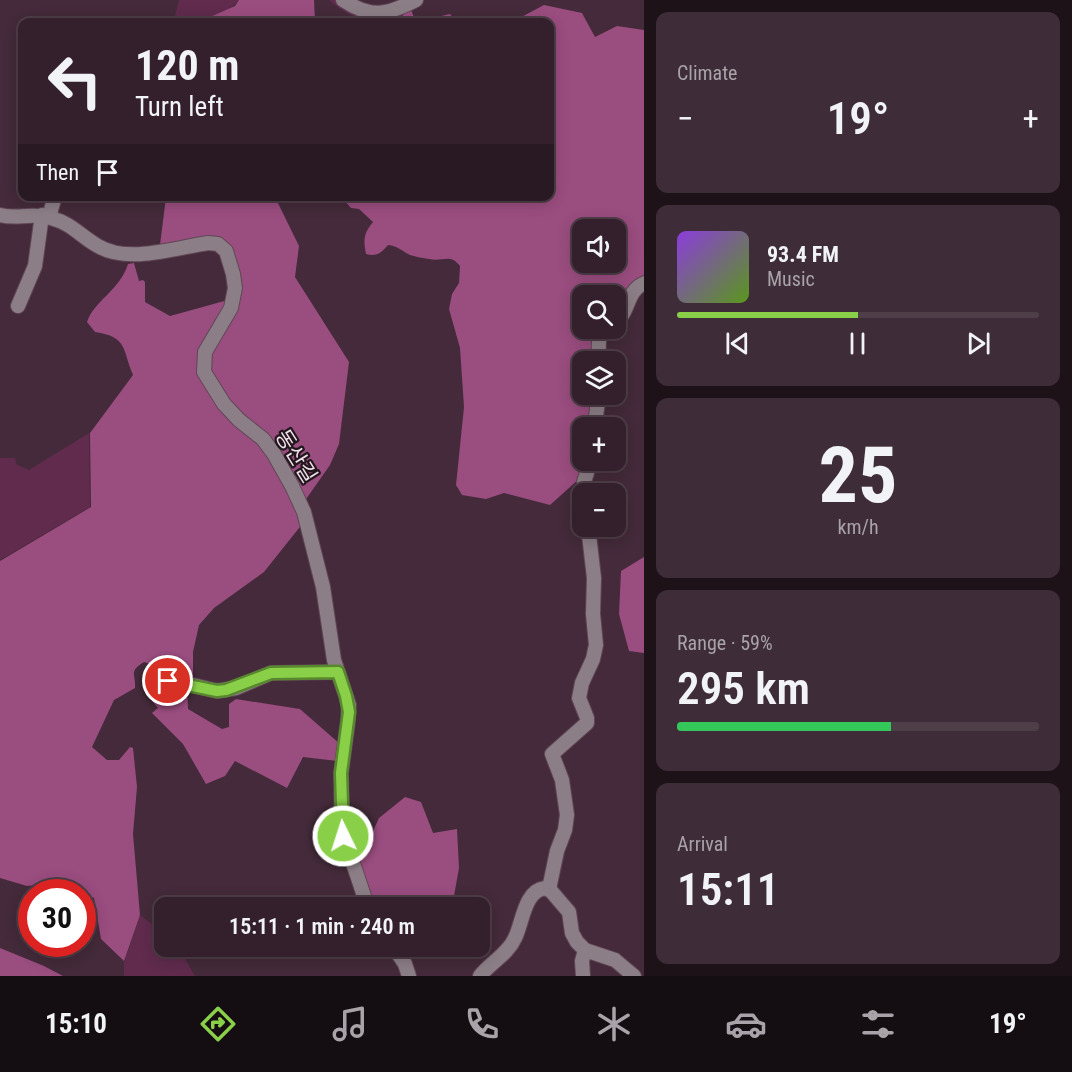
<!DOCTYPE html>
<html lang="en">
<head>
<meta charset="utf-8">
<style>
  :root { --surface:#33202c; --page:#3e2d38; --text:#f1f3f6; --muted:#a9a3a9; --line:#4e3e48; --accent:#89cf48 }
  body { margin:0; font-family:"Roboto Condensed","Noto Sans KR",sans-serif; background:var(--page); color:var(--text); height:100vh; display:flex; flex-direction:column; font-size:22px; white-space:nowrap }
  * { box-sizing:border-box; margin:0 }
  p { font-size:20px; color:var(--muted) }
  .icon { flex:none; width:33px; height:33px; fill:none; stroke:currentColor; stroke-width:2; stroke-linecap:round; stroke-linejoin:round }
  .map { position:relative; flex:1; overflow:hidden }
  .side { display:flex; flex-direction:column; gap:12px; padding:12px; background:#1c1218; width:428px }
  .side>* { flex:none }
  .banner { position:absolute; left:18px; top:18px; width:536px; height:183px; border-radius:12px; box-shadow:0 3px 15px #0003,0 0 0 2px var(--line); background:#33202c; color:var(--text); overflow:hidden }
  .buttons { position:absolute; left:572px; top:219px; display:grid; gap:12px }
  .buttons a { display:grid; place-items:center; width:54px; height:54px; border-radius:12px; background:var(--surface); box-shadow:0 3px 15px #0003,0 0 0 2px var(--line); font-size:30px }
  .speed { position:absolute; left:18px; top:879px; display:flex; gap:12px; font-size:30px; font-weight:700; text-align:center }
  .speed>* { display:grid; place-content:center; width:78px; height:78px; border-radius:50%; background:var(--surface); box-shadow:0 3px 15px #0003,0 0 0 2px var(--line); line-height:1 }
  .speed .limit { border:9px solid #d22; background:#fff; color:#111 }
  .pin { position:absolute; display:grid; place-items:center; width:51px; height:51px; color:#fff; margin:-26px; border:3px solid #fff; border-radius:50%; box-shadow:0 2px 6px #0007 }
  .me { position:absolute; width:66px; margin:-33px; rotate:356deg; stroke-linejoin:round; filter:drop-shadow(0 0 4px #0008) }
  .turn { display:flex; align-items:center; gap:21px; height:126px; padding:0 18px; font-size:27px }
  .turn .icon { width:78px; height:78px; stroke-width:2.5 }
  .turn b { display:block; font-size:42px; line-height:51px }
  .then { display:flex; align-items:center; height:57px; padding:0 18px; background:#0003; gap:12px; font-size:22px }
  .big { font-size:45px; font-weight:600; line-height:1.1 }
  .side .widget { flex:1; display:flex; flex-direction:column; justify-content:center; gap:9px; min-width:0; padding:0 21px; border-radius:12px; background:var(--page) }
  .side .dial { align-items:center; gap:0 }
  .dial b { font-size:78px; line-height:1 }
  .song { display:flex; align-items:center; gap:18px }
  .cover { width:72px; height:72px; border-radius:9px; background:linear-gradient(135deg,hsl(270 70% 55%),hsl(90 70% 35%)) }
  .played { height:6px; border-radius:3px; background:linear-gradient(90deg,var(--accent) 50%,var(--line) 50%) }
  .keys { display:flex; justify-content:space-around; direction:ltr }
  .heat { display:flex; justify-content:space-between; align-items:center; font-size:33px; direction:ltr }
  .charge { height:9px; border-radius:4px; background:linear-gradient(90deg,#34c759 59%,var(--line) 0) }
  .trip { position:absolute; left:154px; top:897px; width:336px; height:60px; border-radius:12px; background:var(--surface); box-shadow:0 3px 15px #0003,0 0 0 2px var(--line); font-weight:600; line-height:60px; text-align:center }
  .tab-bar { display:flex; height:96px; justify-content:space-around; align-items:center; background:#140d12; color:var(--muted) }
  .tab-bar .icon { width:42px; height:42px }
  .tab-bar .selected { color:var(--accent) }
  .tab-bar b { font-size:27px; color:var(--text) }
  main { display:flex; flex:1; min-height:0 }
  .map>svg:first-child { display:block }
</style>
</head>
<body>
<main>
<div class="map">
<svg width="645" height="976" viewBox="0 0 645 976">
  <rect width="100%" height="100%" fill="#442a3a"/>
  <g fill="#602b4d">
    <path d="M179 0H239C229 14 190 28 174 20Z"/>
    <path d="M329 0H336L339 3 404 13 400 21C371 24 352 20 329 0Z"/>
    <polygon points="89,433 90,507 0,560 0,458 15,458 16,464 29,470"/>
    <polygon points="140,915 165,934 165,946 178,947 195,976 124,976 124,962"/>
  </g>
  <g fill="#9a4d7f" fill-rule="evenodd">
    <polygon points="239,0 314,0 315,22 199,22 235,6"/>
    <path d="M544 5 582 13 595 37 617 26 644 30V281L615 321V296H582V328L601 329 599 361 582 362V394L597 395 595 427 582 428V460L588 461 579 479 550 505 504 493 486 499 462 495 456 485 464 407 460 348 449 309 452 294 459 283 460 266C450 253 444 262 429 259 423 258 416 257 410 255 402 251 398 246 388 245 381 253 377 257 366 254 363 239 364 233 373 222L359 209 351 208 343 199V196H549V22H512ZM582 230H615V262H582Z"/>
    <polygon points="411,10 416,22 450,14 456,22 400,22 404,13"/>
    <path d="M166 197H275L299 246 295 277 349 362 339 444 330 465 304 502 303 523 264 572 214 608 199 625 193 652V682L165 675 160 672 158 663 150 664 144 662C128 672 136 673 135 688L114 700 92 747 107 760H119L130 747 133 748 137 787 133 834 140 915 124 961 101 939 94 898 57 883 27 886 0 878V561L91 507 90 433 133 375C122 349 128 337 95 332L87 322C94 301 120 290 128 264L134 263 139 281 143 280 145 282V302L170 316 228 300 231 250 160 245Z"/>
    <polygon points="644,557 644,653 629,651 619,614 621,571"/>
    <polygon points="187,686 188,709 222,729 229,727 229,704 236,699 300,709 340,744 337,761 303,757 287,788 235,761 225,776 206,784 183,744 152,713 158,708 152,701 156,687"/>
    <polygon points="405,797 421,802 433,833 457,829 459,868 452,907 408,907 400,900 384,897 373,907 356,851 368,842 379,818"/>
    <polygon points="0,948 44,966 63,976 0,976"/>
  </g>
  <g fill="none" stroke-linecap="round" stroke-linejoin="round">
    <defs>
      <g id="minor">
        <path d="M343 0C371 19 387 15 416 0"/>
        <path d="M0 215C17 220 30 212 51 218 73 224 80 236 98 246 128 264 175 248 208 243L218 244 226 251 233 274 235 288 231 308 205 352 204 372 224 404 239 420 263 439 274 454 292 486 304 512 323 587 334 660 349 705 348 721 341 773 342 830 368 908"/>
        <polyline points="49,217 55,196"/>
        <polyline points="18,306 35,266 42,215"/>
        <path d="M615 323C630 312 626 290 645 283"/>
        <path d="M601 362C598 350 597 339 604 328"/>
        <polyline points="596,428 596,416 599,394"/>
        <polyline points="585,494 584,482 591,460"/>
        <polyline points="156,682 176,681 217,691 236,688 271,673 338,672"/>
        <polyline points="549,889 557,851 565,830 567,815 562,780 552,754 587,723 587,718 579,698 582,683 593,659 596,645 593,614 594,578 588,526"/>
        <polyline points="393,946 405,964 409,976"/>
        <path d="M480 976C491 962 508 954 515 938 523 922 524 891 545 888L551 891 569 912 572 933 577 942 585 950 615 960 634 976"/>
        <polyline points="583,976 582,961 585,950"/>
      </g>
    </defs>
    <use href="#minor" stroke="#604756" stroke-width="16"/>
    <use href="#minor" stroke="#8c7e86" stroke-width="14"/>
  </g>
  <g fill="none" stroke-linecap="round" stroke-linejoin="round">
    <defs>
      <polyline id="route" points="168,681 217,691 226,690 271,673 338,672 346,696 349,712 341,773 343,836"/>
    </defs>
    <use href="#route" stroke="#59872f" stroke-width="15"/>
    <use href="#route" stroke="#89cf48" stroke-width="10"/>
  </g>
  <g text-anchor="middle" dominant-baseline="central" stroke-width="4.5" stroke-linejoin="round" paint-order="stroke">
    <g font-size="21" fill="#f1e0ea" stroke="#23171e">
      <text transform="translate(296 456) rotate(58)">동산길</text>
    </g>
  </g>
</svg>
<div class="buttons">
<a><svg class="icon" aria-label="sound" viewBox="0 0 24 24"><path d="M4 9h4l5-4v14l-5-4H4zM17 9q2 3 0 6"/></svg></a>
<a><svg class="icon" aria-label="search" viewBox="0 0 24 24"><circle cx="10" cy="10" r="6"/><path d="M15 15l6 6"/></svg></a>
<a><svg class="icon" aria-label="layers" viewBox="0 0 24 24"><path d="M12 4l9 5-9 5-9-5zM3 14l9 5 9-5"/></svg></a>
<a>+</a>
<a>−</a>
</div>
<div class="speed"><div class="limit">30</div></div>
<div class="pin" style="left:168px;top:681px;background:#d93025"><svg class="icon" aria-label="arrive" viewBox="0 0 24 24"><path d="M6 21V4h12l-3 4 3 4H6"/></svg></div>
<svg class="me" style="left:343px;top:836px" viewBox="-20 -20 40 40"><circle r="17" fill="#89cf48" stroke="#fff" stroke-width="3"/><path d="M0-11L8 9 0 5-8 9z" fill="#fff"/></svg>
<div class="trip">15:11 · 1 min · 240 m</div>
<div class="banner">
<div class="turn"><svg class="icon" aria-label="left" viewBox="0 0 24 24"><path d="M17 20v-9H6M10 6l-5 5 5 5"/></svg><div><b>120 m</b>Turn left</div></div>
<div class="then">Then<svg class="icon" aria-label="arrive" viewBox="0 0 24 24"><path d="M6 21V4h12l-3 4 3 4H6"/></svg></div>
</div>
</div>
<section class="side">
<div class="widget"><p>Climate</p>
<div class="heat"><a>−</a><b class="big">19°</b><a>+</a></div>
</div>
<div class="widget">
<div class="song"><i class="cover"></i><div><b>93.4 FM</b><p>Music</p></div></div>
<div class="played"></div>
<div class="keys"><svg class="icon" aria-label="previous" viewBox="0 0 24 24"><path d="M18 5L8 12l10 7zM5 5v14"/></svg><svg class="icon" aria-label="pause" viewBox="0 0 24 24"><path d="M8 5v14M16 5v14"/></svg><svg class="icon" aria-label="next" viewBox="0 0 24 24"><path d="M6 5l10 7-10 7zM19 5v14"/></svg></div>
</div>
<div class="widget dial"><b>25</b><p>km/h</p></div>
<div class="widget"><p>Range · 59%</p><b class="big">295 km</b><div class="charge"></div></div>
<div class="widget"><p>Arrival</p><b class="big">15:11</b></div>
</section>
</main>
<nav class="tab-bar">
<b>15:10</b>
<svg class="icon selected" aria-label="directions" viewBox="0 0 24 24"><path d="M12 3l9 9-9 9-9-9zM9 14v-3h6M13 9l2 2-2 2"/></svg>
<svg class="icon" aria-label="music" viewBox="0 0 24 24"><path d="M9 18V5l10-2v13"/><circle cx="6" cy="18" r="3"/><circle cx="16" cy="16" r="3"/></svg>
<svg class="icon" aria-label="phone" viewBox="0 0 24 24"><path d="M5 4h4l2 5-3 2q2 4 5 5l2-3 5 2v4C11 20 4 13 5 4z"/></svg>
<svg class="icon" aria-label="climate" viewBox="0 0 24 24"><path d="M12 3v18M4 7l16 10M4 17L20 7"/></svg>
<svg class="icon" aria-label="car" viewBox="0 0 24 24"><path d="M5 17H2v-5l4-1 3-4h7l3 4 3 1v5h-3M9 17h6M6 11h13"/><circle cx="7" cy="17" r="2"/><circle cx="17" cy="17" r="2"/></svg>
<svg class="icon" aria-label="filters" viewBox="0 0 24 24"><path d="M4 7h16M4 17h16"/><circle cx="9" cy="7" r="2"/><circle cx="15" cy="17" r="2"/></svg>
<b>19°</b>
</nav>
</body>
</html>
